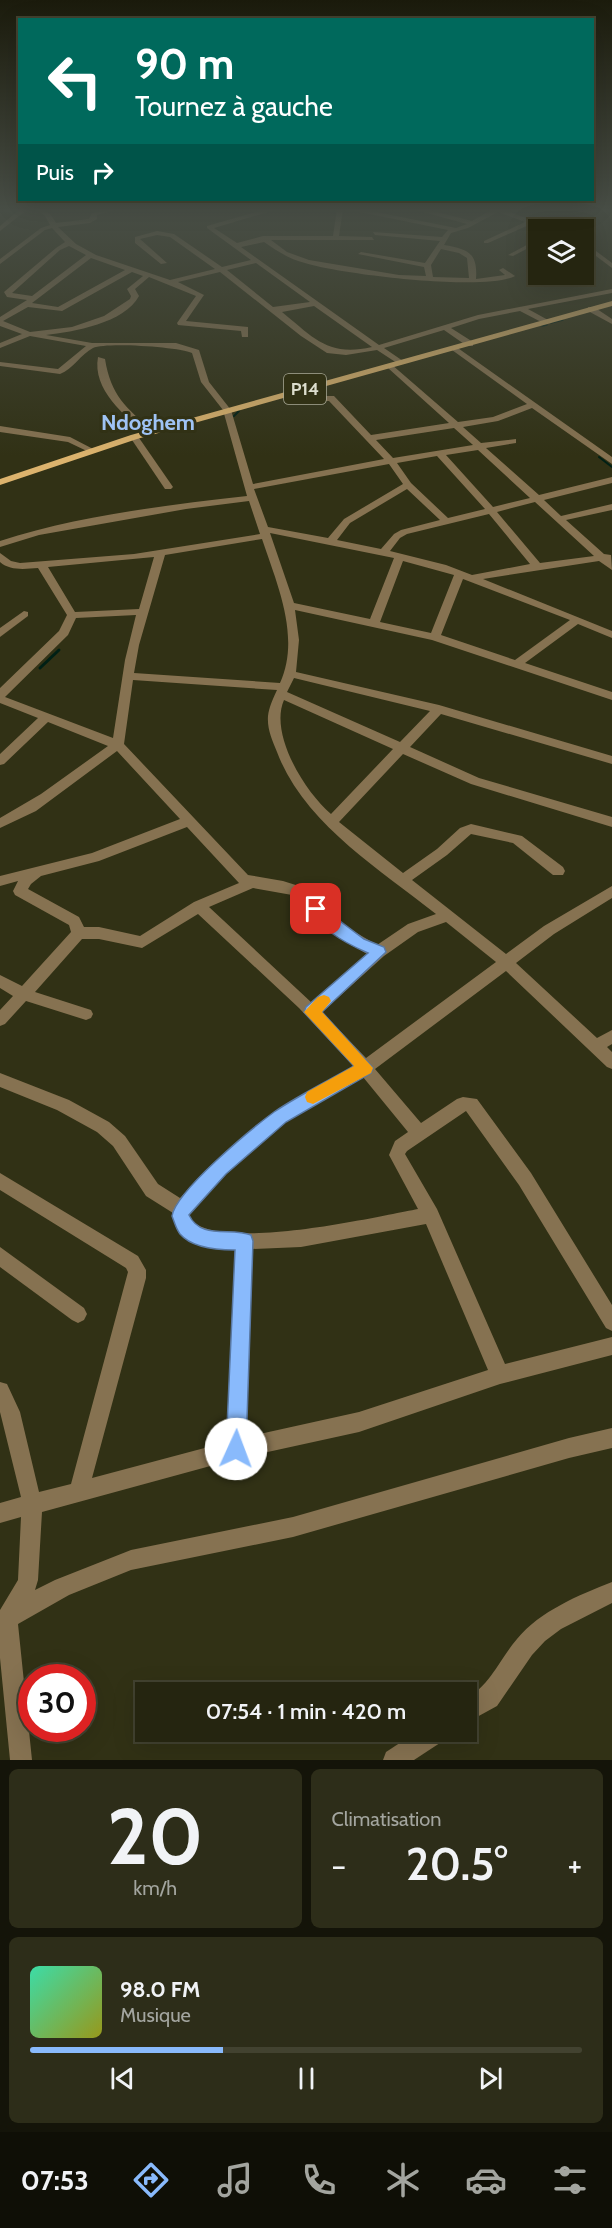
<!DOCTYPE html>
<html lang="fr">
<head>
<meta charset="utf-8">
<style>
  :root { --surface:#252510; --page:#2d2d19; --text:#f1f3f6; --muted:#a3a59f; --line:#424230; --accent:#89bafc }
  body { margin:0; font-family:Cabin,sans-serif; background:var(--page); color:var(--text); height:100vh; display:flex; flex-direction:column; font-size:22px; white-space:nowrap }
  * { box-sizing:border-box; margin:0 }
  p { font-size:20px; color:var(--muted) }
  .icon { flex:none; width:33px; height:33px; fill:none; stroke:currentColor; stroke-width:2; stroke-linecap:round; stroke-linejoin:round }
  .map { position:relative; height:1760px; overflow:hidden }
  .drawer { display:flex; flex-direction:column; gap:9px; padding:9px; background:#141409; flex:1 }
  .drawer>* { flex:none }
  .hud { position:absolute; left:18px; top:18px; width:576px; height:183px; border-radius:0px; box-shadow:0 6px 24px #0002,0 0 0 2px var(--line); background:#00695c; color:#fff; overflow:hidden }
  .fabs { position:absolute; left:528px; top:219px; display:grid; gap:12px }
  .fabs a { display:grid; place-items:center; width:66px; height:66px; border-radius:0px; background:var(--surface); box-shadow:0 6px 24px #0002,0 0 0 2px var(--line); font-size:30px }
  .speed { position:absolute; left:18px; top:1664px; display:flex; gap:12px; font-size:30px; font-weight:700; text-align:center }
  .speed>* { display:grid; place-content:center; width:78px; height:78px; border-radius:50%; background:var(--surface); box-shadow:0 6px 24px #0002,0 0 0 2px var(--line); line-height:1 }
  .speed .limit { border:9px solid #d22; background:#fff; color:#111 }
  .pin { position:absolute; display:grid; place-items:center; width:51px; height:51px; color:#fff; margin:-26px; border-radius:12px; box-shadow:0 3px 9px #0006 }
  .me { position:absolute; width:66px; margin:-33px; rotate:2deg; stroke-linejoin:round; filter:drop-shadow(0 0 4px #0008) }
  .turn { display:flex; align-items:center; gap:21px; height:126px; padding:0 18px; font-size:27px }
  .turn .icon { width:78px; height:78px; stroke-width:2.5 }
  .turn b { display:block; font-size:42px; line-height:51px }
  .then { display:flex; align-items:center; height:57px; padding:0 18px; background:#0003; gap:12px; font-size:22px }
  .big { font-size:45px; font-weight:600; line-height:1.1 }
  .drawer .tile { flex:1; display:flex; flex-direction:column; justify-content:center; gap:9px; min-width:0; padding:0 21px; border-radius:9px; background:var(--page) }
  .drawer .dial { align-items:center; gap:0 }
  .dial b { font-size:78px; line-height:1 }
  .song { display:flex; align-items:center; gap:18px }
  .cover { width:72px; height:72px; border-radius:9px; background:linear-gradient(135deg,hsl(160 70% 55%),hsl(60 70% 35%)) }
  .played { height:6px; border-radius:3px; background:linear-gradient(90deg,var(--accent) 35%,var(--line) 35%) }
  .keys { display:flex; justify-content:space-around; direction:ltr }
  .heat { display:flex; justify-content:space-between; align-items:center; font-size:33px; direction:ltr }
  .drawer .tiles { flex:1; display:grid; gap:9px; grid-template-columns:1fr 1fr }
  .tile:last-child { grid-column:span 2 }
  .trip { position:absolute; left:135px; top:1682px; width:342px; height:60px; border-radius:0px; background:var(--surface); box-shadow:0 6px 24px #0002,0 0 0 2px var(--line); font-weight:600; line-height:60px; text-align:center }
  .tabs { display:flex; height:96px; justify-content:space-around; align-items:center; background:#0f0f06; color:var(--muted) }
  .tabs .icon { width:42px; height:42px }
  .tabs .selected { color:var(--accent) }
  .tabs b { font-size:27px; color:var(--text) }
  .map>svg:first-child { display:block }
</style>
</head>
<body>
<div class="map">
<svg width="612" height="1760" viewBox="0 0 612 1760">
  <rect width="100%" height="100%" fill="#313115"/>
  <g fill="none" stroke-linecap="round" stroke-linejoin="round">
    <g stroke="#002015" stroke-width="1.5">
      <polyline points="334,209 334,213"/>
      <polyline points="551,323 563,320"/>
      <polyline points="542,326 547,325"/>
    </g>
    <g stroke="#002015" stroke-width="2">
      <polyline points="234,416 239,411"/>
      <polyline points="599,457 612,467"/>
    </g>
    <polyline stroke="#002015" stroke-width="3" points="40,668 59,650"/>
    <g fill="#867251" fill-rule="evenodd">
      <polygon points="20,209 28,209 0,231 0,226"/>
      <path d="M36 209C47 209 51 214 56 223L89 219 92 213 118 209 97 215V219L90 223 58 227 76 244 96 255 170 280 215 269 170 237 157 235 140 239 167 263 161 264 135 243V237L157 231 174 234 222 267 251 260 207 228V226L266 209H278L214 228 237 243 263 236H333L337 209H343L339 236 372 237 374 240H271L287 252 309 260 399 275 426 276 424 267 358 254 361 252 425 263 440 241 375 235 373 232 442 237 448 230 345 209H361L456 228 467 224 412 209H425L472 221 493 209H503L555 230H545L531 224 488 243H484V241L525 222 498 212 468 228 451 233 444 245C467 249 478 252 476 279L505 275 499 270 503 268 515 276C486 292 339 274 305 263 289 259 277 251 264 242L241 247 379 345 478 315 612 289V293L528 309 548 320V324H545L520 311 479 319 451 328 473 342V346H467L444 330 384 348 403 361 404 363 400 365 377 350 346 355 327 353 301 336 220 272 178 282 204 295 186 321 248 327V337H242L241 331 178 325 177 323 196 296 149 277 135 289 139 296C125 323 73 332 46 335L92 343H176L199 350 209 382 231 410 253 484 384 459 329 401H309L297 392V388H303L314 396H334L371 435 449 423 388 368 387 366 391 364 458 422 493 417 527 404 452 350 451 348 455 346 612 457V464L532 408 498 421 463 427 481 443 516 439V443L486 448 539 495 612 477V483L544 500 561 516 612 504V510L566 520 604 554 611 555 612 570 599 561 483 579 612 631V638L578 624 525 663 612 692V700L432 640 295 610 299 640 296 672 439 705 612 756V764L441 714 410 747 479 778 612 817V827L471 784 403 754 339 822 403 873 437 849 460 828 471 824 522 836 563 867 565 871 563 875H553L513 843 471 834 447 855 412 880 506 954 544 926 612 886V898L554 934 516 963 597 1038 612 1030V1044L607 1047 612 1052V1069L607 1067 506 971 375 1069 421 1123 457 1099 463 1097 477 1099 531 1173 612 1305V1331L606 1328 519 1185 466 1111 407 1151 405 1154 437 1209 505 1364 612 1337V1355L500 1384 359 1432 236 1459 42 1512 38 1580 35 1590 55 1580 131 1550 293 1517 569 1438 612 1428V1448L569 1458 293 1537 131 1570 69 1595 18 1624 32 1760H10L0 1658V1610L18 1580 21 1517 0 1523V1503L21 1497 0 1412V1382L7 1384 20 1412 39 1492 71 1484 128 1272 126 1268 0 1190V1173L138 1256 146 1270V1278L92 1478 227 1442 235 1250C210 1249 175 1244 173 1213L146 1196 113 1146 97 1132 57 1110 0 1087V1073L69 1100 109 1122 125 1136 158 1184 180 1198 214 1164 274 1112 354 1067 299 1008 198 914 142 948 99 939H82L35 992 91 1010 93 1014 91 1018 86 1020 26 1001 5 1024 0 1026V1010L13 996 0 988V975L22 986 71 932 69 925 15 895 13 891 18 881 0 886V876L92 853 180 819 117 751 36 811 0 828V818L41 794 108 746 48 722 4 764 0 765V754L38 718 0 703V688L59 631 67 615 38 568C25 569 10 571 0 562V553L11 561 20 563 134 554 260 534 249 501 186 509 39 535 0 547V541C76 516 167 505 247 496L223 410 201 382 192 353C179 347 106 342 93 348 81 354 73 369 60 374L0 366V362L58 369 86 346 30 336 0 348V343L22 334 0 326V317L27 300 7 297 4 292 56 248 65 242 52 228 45 230 0 264V259L41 228 50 225 45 216ZM69 246 86 255 32 296 12 293 60 250ZM441 249 459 253 467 258 469 278 433 277 431 265ZM91 258 125 270 58 307 32 303ZM256 263 310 302 273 307 227 270ZM132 272 143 276 127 289 131 296 130 299 104 316 72 327 30 332 3 321 28 307 62 311ZM314 306 372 347C328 357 314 338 282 312ZM454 428 473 445 393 458 376 440ZM478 450 530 498 493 507 446 455ZM437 456 485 509 448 518 411 483 397 463ZM389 464 403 484 344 519 328 538 268 527 254 489ZM407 489 440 520 401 530 394 534 381 549 337 540 350 523ZM535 502 594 556 540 563 497 512ZM489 514 530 564 472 575 446 565 390 551 400 538 407 534ZM270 533 394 558 370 619 294 603ZM262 539C277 584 301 637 280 683L134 673 139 645 165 555ZM154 557 139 609 75 612 48 567ZM403 561 454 575 431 633 380 622ZM463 579 570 620 515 660 441 635ZM136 615 125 660 113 738 5 697 68 635 76 618ZM294 678 430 711 400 742 287 692ZM133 680 277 690C273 699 269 707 268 716 267 729 272 740 277 752 303 822 379 869 436 914L408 924 377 945 338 922 302 887 283 881 248 875 124 744ZM284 700 393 749 331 814C305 792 269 734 284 700ZM187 827 239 883 194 902 140 936 99 927H84L79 917 28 889 31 884 41 876 99 861ZM253 888 292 895 328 930 367 954 312 1003 209 907ZM446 922 496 962 366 1058 322 1012 384 956 418 932ZM363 1077 408 1132 395 1141 389 1155 418 1209C375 1217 220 1253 190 1219V1212L226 1174 286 1122ZM426 1224 488 1370 359 1412 246 1437 252 1249 301 1247Z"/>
      <polygon points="538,239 538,243 513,256 508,255"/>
      <polygon points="584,242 612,263 612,268 584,247"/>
      <polygon points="588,307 594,307 612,319 612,324 588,311"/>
      <path d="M98 357 105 359C111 396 126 407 152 431V435H146C125 415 92 390 98 357Z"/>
      <polygon points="0,426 70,437 95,450 91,453 68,442 0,432"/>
      <polygon points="131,435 137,435 173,487 171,489 165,489 130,437"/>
      <polygon points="24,611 28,612 28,616 0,637 0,628"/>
      <polygon points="0,1247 84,1308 87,1314 84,1320 78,1323 72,1320 0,1267"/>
      <path d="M612 1582V1603L561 1629 545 1641 532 1655 497 1706 466 1723V1699C491 1684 499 1660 517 1639 540 1611 579 1595 612 1582Z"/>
      <polygon points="418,1731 449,1731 446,1739 414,1760 383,1760 386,1752"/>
    </g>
    <polygon fill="#dcb36d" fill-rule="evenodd" points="612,301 612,306 137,439 0,485 0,479 131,435"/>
  </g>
  <linearGradient id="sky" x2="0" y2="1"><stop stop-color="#1b1b0c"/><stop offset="0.46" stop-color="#484e46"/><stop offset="1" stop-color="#484e46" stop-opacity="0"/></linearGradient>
  <rect width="612" height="456" fill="url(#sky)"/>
  <path fill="#89bafc" stroke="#5979a4" stroke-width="1.5" d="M316 903 364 939 384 947 386 952 322 1012 373 1068 371 1073 286 1122 226 1174 189 1215C201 1240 230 1227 251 1235L253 1241 246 1449 243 1456 236 1459 229 1456 226 1449 235 1250C218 1250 192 1248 180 1234 176 1229 174 1221 172 1216 176 1191 251 1129 274 1112 299 1095 328 1081 354 1066L304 1012 306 1007 368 953C347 944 320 929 309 909Z"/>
  <polygon fill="#f59e0b" points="324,995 329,997 331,1001 322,1012 373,1068 371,1073 313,1104 307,1102 305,1097 307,1092 354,1066 304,1012 318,997"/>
  <g text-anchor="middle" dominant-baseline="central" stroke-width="6" stroke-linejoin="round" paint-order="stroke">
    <rect fill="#313115" stroke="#a9a996" stroke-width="1.5" x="284" y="374" width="42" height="30" rx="4.5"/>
    <g font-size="18" font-weight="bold" fill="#dcddcd">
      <text x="305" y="389">P14</text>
    </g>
    <g font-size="22" font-weight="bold" fill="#9fc3f4" stroke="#313115">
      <text x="148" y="422">Ndoghem</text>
    </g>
  </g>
</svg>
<div class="fabs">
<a><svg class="icon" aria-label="layers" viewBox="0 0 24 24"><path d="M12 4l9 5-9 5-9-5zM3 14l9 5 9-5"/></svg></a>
</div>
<div class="speed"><div class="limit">30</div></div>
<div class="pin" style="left:316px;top:909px;background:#d93025"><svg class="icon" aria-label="arrive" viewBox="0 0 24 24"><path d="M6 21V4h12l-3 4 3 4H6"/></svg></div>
<svg class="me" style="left:236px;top:1449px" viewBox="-20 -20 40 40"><circle r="19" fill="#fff"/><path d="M0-13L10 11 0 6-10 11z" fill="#89bafc"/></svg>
<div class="trip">07:54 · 1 min · 420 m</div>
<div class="hud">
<div class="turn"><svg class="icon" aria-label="left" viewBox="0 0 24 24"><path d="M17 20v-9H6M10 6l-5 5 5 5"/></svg><div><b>90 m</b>Tournez à gauche</div></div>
<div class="then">Puis<svg class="icon" aria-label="right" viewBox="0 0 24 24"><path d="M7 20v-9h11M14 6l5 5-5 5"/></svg></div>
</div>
</div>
<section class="drawer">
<div class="tiles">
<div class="tile dial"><b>20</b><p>km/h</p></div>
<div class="tile"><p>Climatisation</p>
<div class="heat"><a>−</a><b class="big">20.5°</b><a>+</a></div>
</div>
<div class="tile">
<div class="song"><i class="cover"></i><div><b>98.0 FM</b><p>Musique</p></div></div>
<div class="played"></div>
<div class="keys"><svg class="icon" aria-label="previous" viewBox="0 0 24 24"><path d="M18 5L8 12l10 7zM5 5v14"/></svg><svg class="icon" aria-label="pause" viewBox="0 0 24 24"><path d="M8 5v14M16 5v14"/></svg><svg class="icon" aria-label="next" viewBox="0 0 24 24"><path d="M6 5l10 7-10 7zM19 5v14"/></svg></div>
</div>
</div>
</section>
<nav class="tabs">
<b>07:53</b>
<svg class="icon selected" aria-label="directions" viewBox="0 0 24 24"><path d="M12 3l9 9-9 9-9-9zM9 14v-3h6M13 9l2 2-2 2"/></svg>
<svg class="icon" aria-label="music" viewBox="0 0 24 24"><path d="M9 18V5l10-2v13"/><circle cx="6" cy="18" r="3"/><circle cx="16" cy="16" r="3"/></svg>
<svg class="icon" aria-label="phone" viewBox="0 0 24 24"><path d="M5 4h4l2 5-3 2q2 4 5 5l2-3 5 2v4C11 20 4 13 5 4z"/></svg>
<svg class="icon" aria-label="climate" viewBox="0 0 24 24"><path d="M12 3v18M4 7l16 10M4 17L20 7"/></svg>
<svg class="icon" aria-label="car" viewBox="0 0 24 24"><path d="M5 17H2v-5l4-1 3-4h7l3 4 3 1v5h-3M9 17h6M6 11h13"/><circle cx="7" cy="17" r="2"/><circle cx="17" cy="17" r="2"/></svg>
<svg class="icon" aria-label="filters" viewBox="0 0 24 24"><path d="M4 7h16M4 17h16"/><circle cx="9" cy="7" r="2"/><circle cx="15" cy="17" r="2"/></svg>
</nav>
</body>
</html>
